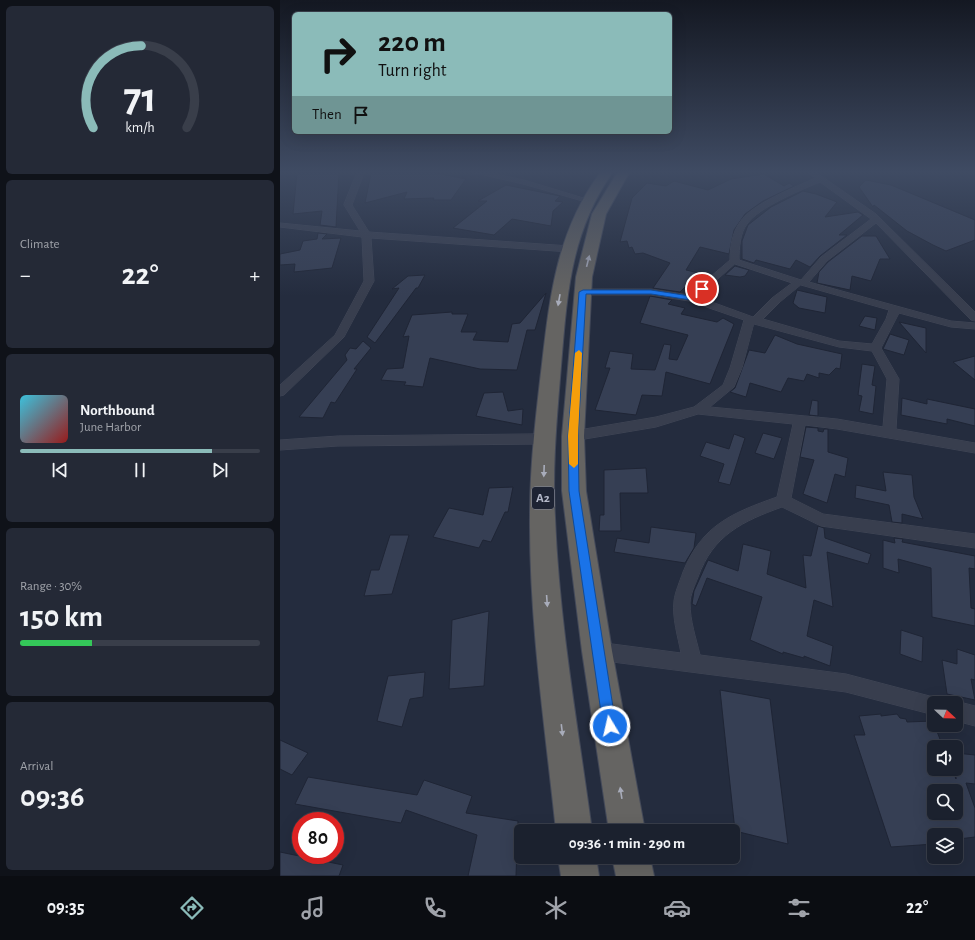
<!DOCTYPE html>
<html lang="en">
<head>
<meta charset="utf-8">
<style>
  :root { --surface:#1b212e; --page:#242936; --text:#f1f3f6; --muted:#a0a3aa; --line:#393e4a; --accent:#8bbbb9 }
  body { margin:0; font-family:"Alegreya Sans",sans-serif; background:var(--page); color:var(--text); height:100vh; display:flex; flex-direction:column; font-size:15px; white-space:nowrap }
  * { box-sizing:border-box; margin:0 }
  p { font-size:13px; color:var(--muted) }
  .icon { flex:none; width:22px; height:22px; fill:none; stroke:currentColor; stroke-width:2; stroke-linecap:round; stroke-linejoin:round }
  .map { position:relative; flex:1; overflow:hidden }
  .sheet { display:flex; flex-direction:column; gap:6px; padding:6px; background:#0f1219; width:280px }
  .sheet>* { flex:none }
  .guide { position:absolute; left:12px; top:12px; width:380px; height:122px; border-radius:6px; box-shadow:0 4px 16px #0002,0 0 0 1px var(--line); background:#8bbbb9; color:#111; overflow:hidden }
  .needle { width:26px; rotate:112deg }
  .tools { position:absolute; left:647px; top:696px; display:grid; gap:8px }
  .tools a { display:grid; place-items:center; width:36px; height:36px; border-radius:6px; background:var(--surface); box-shadow:0 4px 16px #0002,0 0 0 1px var(--line); font-size:20px }
  .speed { position:absolute; left:12px; top:812px; display:flex; gap:8px; font-size:20px; font-weight:700; text-align:center }
  .speed>* { display:grid; place-content:center; width:52px; height:52px; border-radius:50%; background:var(--surface); box-shadow:0 4px 16px #0002,0 0 0 1px var(--line); line-height:1 }
  .speed .limit { border:6px solid #d22; background:#fff; color:#111 }
  .pin { position:absolute; display:grid; place-items:center; width:34px; height:34px; color:#fff; margin:-17px; border:2px solid #fff; border-radius:50%; box-shadow:0 1px 4px #0007 }
  .me { position:absolute; width:44px; margin:-22px; rotate:351deg; stroke-linejoin:round; filter:drop-shadow(0 0 3px #0008) }
  .turn { display:flex; align-items:center; gap:14px; height:84px; padding:0 20px; font-size:18px }
  .turn .icon { width:52px; height:52px; stroke-width:2.5 }
  .turn b { display:block; font-size:28px; line-height:34px }
  .then { display:flex; align-items:center; height:38px; padding:0 20px; background:#0003; gap:8px; font-size:15px }
  .big { font-size:30px; font-weight:700; line-height:1.1 }
  .sheet .card { flex:1; display:flex; flex-direction:column; justify-content:center; gap:6px; min-width:0; padding:0 14px; border-radius:6px; background:var(--page) }
  .sheet .dial { align-items:center; gap:0 }
  .dial svg { height:104px; overflow:visible; fill:none; stroke:var(--line); stroke-width:7; stroke-linecap:round; text-anchor:middle }
  .dial text { fill:var(--text); stroke:none }
  .song { display:flex; align-items:center; gap:12px }
  .cover { width:48px; height:48px; border-radius:6px; background:linear-gradient(135deg,hsl(190 70% 55%),hsl(0 70% 35%)) }
  .played { height:4px; border-radius:2px; background:linear-gradient(90deg,var(--accent) 80%,var(--line) 80%) }
  .keys { display:flex; justify-content:space-around; direction:ltr }
  .heat { display:flex; justify-content:space-between; align-items:center; font-size:22px; direction:ltr }
  .charge { height:6px; border-radius:3px; background:linear-gradient(90deg,#34c759 30%,var(--line) 0) }
  .trip { position:absolute; left:234px; top:824px; width:226px; height:40px; border-radius:6px; background:var(--surface); box-shadow:0 4px 16px #0002,0 0 0 1px var(--line); font-weight:700; line-height:40px; text-align:center }
  .menu { display:flex; height:64px; justify-content:space-around; align-items:center; background:#0b0d12; color:var(--muted) }
  .menu .icon { width:28px; height:28px }
  .menu .on { color:var(--accent) }
  .menu b { font-size:18px; color:var(--text) }
  main { display:flex; flex:1; min-height:0 }
  .map>svg:first-child { display:block }
</style>
</head>
<body>
<main>
<section class="sheet">
<div class="card dial"><svg viewBox="0 0 100 80">
<path d="M14 69A42 42 0 1 1 86 69"/>
<path d="M14 69A42 42 0 0 1 51 6" stroke="#8bbbb9"/>
<text x="50" y="56" font-size="32" font-weight="700">71</text>
<text x="50" y="72" font-size="11">km/h</text>
</svg></div>
<div class="card"><p>Climate</p>
<div class="heat"><a>−</a><b class="big">22°</b><a>+</a></div>
</div>
<div class="card">
<div class="song"><i class="cover"></i><div><b>Northbound</b><p>June Harbor</p></div></div>
<div class="played"></div>
<div class="keys"><svg class="icon" aria-label="previous" viewBox="0 0 24 24"><path d="M18 5L8 12l10 7zM5 5v14"/></svg><svg class="icon" aria-label="pause" viewBox="0 0 24 24"><path d="M8 5v14M16 5v14"/></svg><svg class="icon" aria-label="next" viewBox="0 0 24 24"><path d="M6 5l10 7-10 7zM19 5v14"/></svg></div>
</div>
<div class="card"><p>Range · 30%</p><b class="big">150 km</b><div class="charge"></div></div>
<div class="card"><p>Arrival</p><b class="big">09:36</b></div>
</section>
<div class="map">
<svg width="695" height="876" viewBox="0 0 695 876">
  <rect width="100%" height="100%" fill="#242c3e"/>
  <g fill="#363f54" stroke="#1f2535" fill-rule="evenodd">
    <polygon points="17,173 59,173 56,227 40,225 42,211 13,214"/>
    <polygon points="91,173 156,173 186,179 171,200 153,200 154,198 124,199 127,192 85,203"/>
    <polygon points="484,174 504,186 509,183 514,186 483,201 465,214 454,230 449,254 420,247 406,270 419,273 400,292 373,288 390,263 363,253 355,254 352,247 349,248 347,241 340,242 352,198 367,183 386,186 394,181 428,190 451,179"/>
    <polygon points="586,180 611,185 695,220 695,240 666,251 653,245 627,231 594,205 593,207 579,187"/>
    <polygon points="226,185 280,196 275,201 283,202 273,211 271,226 232,219 214,235 173,228 207,201 198,201"/>
    <polygon points="523,191 536,194 557,202 545,217 578,212 583,215 559,235 567,235 540,256 530,267 516,260 510,269 476,260 474,263 462,259 462,241 468,225 491,207"/>
    <polygon points="38,233 47,234 42,239 61,238 52,268 14,272 15,264 0,265 0,254 20,250 23,241 37,239"/>
    <polygon points="582,236 596,236 610,259 600,259 591,281 572,276 570,290 537,283 539,272 548,262"/>
    <polygon points="455,266 469,270 465,276 460,277 445,275"/>
    <polygon points="145,275 138,288 136,288 95,343 87,337 119,288 112,289 128,276"/>
    <polygon points="517,290 547,297 545,313 519,308 513,303"/>
    <polygon points="266,293 255,330 247,330 237,370 200,369 150,358 143,387 124,385 126,382 101,380 107,369 123,368 129,336 123,337 132,315 172,312 172,314 188,314 181,332 197,332 193,340 228,342 232,324 240,323"/>
    <polygon points="370,296 392,300 388,304 405,308 401,314 437,322 443,318 454,324 430,384 386,372 382,396 362,395 356,415 315,410 330,368 325,368 330,351 353,354 351,369 375,370 384,344 391,345 389,359 397,360 408,335 360,323"/>
    <polygon points="585,316 597,318 595,330 579,326"/>
    <polygon points="619,322 646,328 646,353"/>
    <polygon points="610,334 629,340 624,355 603,349"/>
    <polygon points="495,335 517,344 562,354 560,369 556,368 549,375 539,373 539,378 527,374 524,381 508,378 501,392 470,383 466,397 450,392 455,388 469,350 485,353"/>
    <polygon points="83,341 91,348 74,369 77,369 55,403 51,402 43,418 19,417 67,360 65,355 70,348 76,349"/>
    <polygon points="695,356 695,380 673,362"/>
    <polygon points="582,364 595,366 592,385 596,386 593,414 579,411 582,396 578,395"/>
    <polygon points="223,392 228,411 243,409 242,425 196,416 204,393"/>
    <polygon points="622,398 647,404 647,399 695,409 695,426 667,419 667,424 621,415"/>
    <polygon points="532,400 538,401 538,416 529,415"/>
    <polygon points="526,427 538,428 538,431 543,432 544,429 548,429 548,452 568,458 565,477 555,474 547,503 523,494 534,460 520,457"/>
    <polygon points="483,433 502,438 494,459 475,453"/>
    <polygon points="454,434 465,438 450,485 438,482 444,464 420,456 426,442 449,449"/>
    <polygon points="366,468 368,493 340,493 341,531 319,531 320,515 324,515 324,470"/>
    <polygon points="603,472 632,475 634,497 643,519 622,514 622,523 612,522 609,505 575,498 576,485 606,491"/>
    <polygon points="233,487 228,512 225,512 211,542 203,540 199,548 153,537 169,508 203,515 209,488"/>
    <polygon points="538,526 544,528 545,538 591,554 588,564 547,552 553,607 534,600 527,636 553,646 550,666 524,656 524,658 503,652 503,654 470,640 482,597 427,578 416,606 412,604 414,591 428,560 458,571 463,544 491,551 487,574 526,588 523,555 531,556"/>
    <polygon points="371,527 416,533 414,548 405,563 334,552 337,538 369,543"/>
    <polygon points="110,535 129,535 112,594 84,596 91,570 99,570"/>
    <polygon points="614,538 623,539 622,542 695,556 695,569 689,568 691,608 695,609 695,626 652,617 651,568 618,559 619,573 603,568 603,540 615,543"/>
    <polygon points="209,611 204,686 169,689 172,620"/>
    <polygon points="621,630 643,637 642,662 620,654"/>
    <polygon points="677,649 695,655 695,680 691,679 695,700 667,694 662,660 677,664"/>
    <polygon points="145,672 143,697 130,699 122,727 97,721 108,676"/>
    <polygon points="440,690 490,699 508,844 455,831"/>
    <path d="M601 714V716L617 714 620 718 626 719 627 722 653 721 663 747H654V769H672L676 779V753L695 755V784L686 783 695 808V837L679 839 678 835H654V844L611 847 574 735H585L579 716ZM654 791H676V813H654Z"/>
    <polygon points="0,740 28,753 12,775 0,769"/>
    <polygon points="28,777 137,795 144,780 192,796 186,813 238,821 236,876 188,876 197,835 126,810 121,823 15,804"/>
    <polygon points="0,852 63,865 59,876 0,876"/>
  </g>
  <g fill="none" stroke-linecap="round" stroke-linejoin="round">
    <defs>
      <g id="minor">
        <polygon points="77,173 84,173 72,205 89,232 290,246 294,249 290,252 91,238 94,281 64,337 4,395 0,396 0,385 55,335 84,281 82,237 0,227 0,223 80,231 64,205"/>
        <polygon points="195,173 211,173 244,180 310,200 306,202 243,184"/>
        <path d="M529 173H537L596 214 695 312V321L691 320 596 223 547 261 529 282 671 321 695 323V329L671 327 619 313 601 348 619 379 616 429 695 443V453L557 429 525 425 511 498 543 514 695 534V548L541 526 502 507C463 521 433 535 418 577 415 585 410 595 410 603 410 621 416 638 420 655L566 674 661 699 662 703H654V715L566 692 317 660 311 657 308 651 311 645 317 642 401 653C398 637 392 618 394 601 395 592 400 581 403 572 422 525 452 513 497 497L513 424 418 414 376 427 293 441 288 439 287 436 288 433 293 431 376 417 414 407 443 385 450 368 464 320 409 301 371 295H303L298 292 303 289H371L409 295 450 260C450 247 452 233 460 222 473 203 514 188 535 178ZM540 182 591 219 541 257 521 280 459 260C459 248 460 233 467 224 479 207 521 190 540 182ZM455 264 512 283 492 298 473 317 418 297ZM521 285 609 310 606 319 592 344 559 341 483 319 500 302ZM474 324 559 347 592 351 607 379 603 427 557 419 430 407 454 387 462 368Z"/>
        <polygon points="265,434 270,436 272,439 270,442 265,444 58,446 0,450 0,440 58,436"/>
        <polygon points="676,701 695,706 695,726 676,721 676,703 672,703"/>
      </g>
      <g id="trunk">
        <path d="M320 173H332C290 234 287 295 281 366 277 416 272 467 275 517 279 622 298 727 312 831H276C265 726 249 621 250 515 250 465 256 414 262 364 270 295 277 231 320 173Z"/>
        <polygon points="337,173 349,173 326,214 312,277 304,436 306,491 332,651 365,831 329,831 302,651 282,491 282,436 296,277 312,214"/>
        <polygon points="278,857 316,857 319,876 281,876"/>
        <polygon points="332,857 370,857 374,876 336,876"/>
      </g>
    </defs>
    <use href="#minor" stroke="#414757" stroke-width="1"/>
    <use href="#trunk" stroke="#434959" stroke-width="2"/>
    <use href="#minor" fill="#383e4e" fill-rule="evenodd"/>
    <use href="#trunk" fill="#656462" fill-rule="evenodd"/>
  </g>
  <defs><path id="oneway-solid" d="M-6-.8H1V-3.2L6.5 0L1 3.2V.8H-6Z"/></defs>
  <g fill="#a8acba">
    <use href="#oneway-solid" transform="translate(308 261) rotate(-76)"/>
    <use href="#oneway-solid" transform="translate(279 300) rotate(100)"/>
    <use href="#oneway-solid" transform="translate(264 471) rotate(92)"/>
    <use href="#oneway-solid" transform="translate(267 601) rotate(86)"/>
    <use href="#oneway-solid" transform="translate(282 730) rotate(83)"/>
    <use href="#oneway-solid" transform="translate(341 793) rotate(-99)"/>
  </g>
  <linearGradient id="sky" x2="0" y2="1"><stop stop-color="#141822"/><stop offset="0.58" stop-color="#3f4b63"/><stop offset="1" stop-color="#3f4b63" stop-opacity="0"/></linearGradient>
  <rect width="695" height="296" fill="url(#sky)"/>
  <polygon fill="#1a73e8" stroke="#114b97" points="419,287 425,289 411,300 371,294 306,294 298,436 299,491 336,726 334,731 330,733 325,731 323,726 289,491 288,436 299,292 303,290 371,290 410,296"/>
  <polygon fill="#f59e0b" points="299,350 302,353 298,436 298,464 294,468 289,464 288,436 295,353"/>
  <g text-anchor="middle" dominant-baseline="central" stroke-width="4" stroke-linejoin="round" paint-order="stroke">
    <rect fill="#1d2333" stroke="#878c9c" stroke-width="1" x="252" y="487" width="22" height="22" rx="3"/>
    <g font-size="13" font-weight="bold" fill="#b4b9c9">
      <text x="263" y="498">A2</text>
    </g>
  </g>
</svg>
<div class="tools">
<a><svg class="needle" viewBox="-14 -14 28 28"><path d="M0-13l5 13h-10z" fill="#e53935"/><path d="M0 13l5-13h-10z" fill="#a0a3aa"/></svg></a>
<a><svg class="icon" aria-label="sound" viewBox="0 0 24 24"><path d="M4 9h4l5-4v14l-5-4H4zM17 9q2 3 0 6"/></svg></a>
<a><svg class="icon" aria-label="search" viewBox="0 0 24 24"><circle cx="10" cy="10" r="6"/><path d="M15 15l6 6"/></svg></a>
<a><svg class="icon" aria-label="layers" viewBox="0 0 24 24"><path d="M12 4l9 5-9 5-9-5zM3 14l9 5 9-5"/></svg></a>
</div>
<div class="speed"><div class="limit">80</div></div>
<div class="pin" style="left:422px;top:289px;background:#d93025"><svg class="icon" aria-label="arrive" viewBox="0 0 24 24"><path d="M6 21V4h12l-3 4 3 4H6"/></svg></div>
<svg class="me" style="left:330px;top:726px" viewBox="-20 -20 40 40"><circle r="17" fill="#1a73e8" stroke="#fff" stroke-width="3"/><path d="M0-11L8 9 0 5-8 9z" fill="#fff"/></svg>
<div class="trip">09:36 · 1 min · 290 m</div>
<div class="guide">
<div class="turn"><svg class="icon" aria-label="right" viewBox="0 0 24 24"><path d="M7 20v-9h11M14 6l5 5-5 5"/></svg><div><b>220 m</b>Turn right</div></div>
<div class="then">Then<svg class="icon" aria-label="arrive" viewBox="0 0 24 24"><path d="M6 21V4h12l-3 4 3 4H6"/></svg></div>
</div>
</div>
</main>
<nav class="menu">
<b>09:35</b>
<svg class="icon on" aria-label="directions" viewBox="0 0 24 24"><path d="M12 3l9 9-9 9-9-9zM9 14v-3h6M13 9l2 2-2 2"/></svg>
<svg class="icon" aria-label="music" viewBox="0 0 24 24"><path d="M9 18V5l10-2v13"/><circle cx="6" cy="18" r="3"/><circle cx="16" cy="16" r="3"/></svg>
<svg class="icon" aria-label="phone" viewBox="0 0 24 24"><path d="M5 4h4l2 5-3 2q2 4 5 5l2-3 5 2v4C11 20 4 13 5 4z"/></svg>
<svg class="icon" aria-label="climate" viewBox="0 0 24 24"><path d="M12 3v18M4 7l16 10M4 17L20 7"/></svg>
<svg class="icon" aria-label="car" viewBox="0 0 24 24"><path d="M5 17H2v-5l4-1 3-4h7l3 4 3 1v5h-3M9 17h6M6 11h13"/><circle cx="7" cy="17" r="2"/><circle cx="17" cy="17" r="2"/></svg>
<svg class="icon" aria-label="filters" viewBox="0 0 24 24"><path d="M4 7h16M4 17h16"/><circle cx="9" cy="7" r="2"/><circle cx="15" cy="17" r="2"/></svg>
<b>22°</b>
</nav>
</body>
</html>
